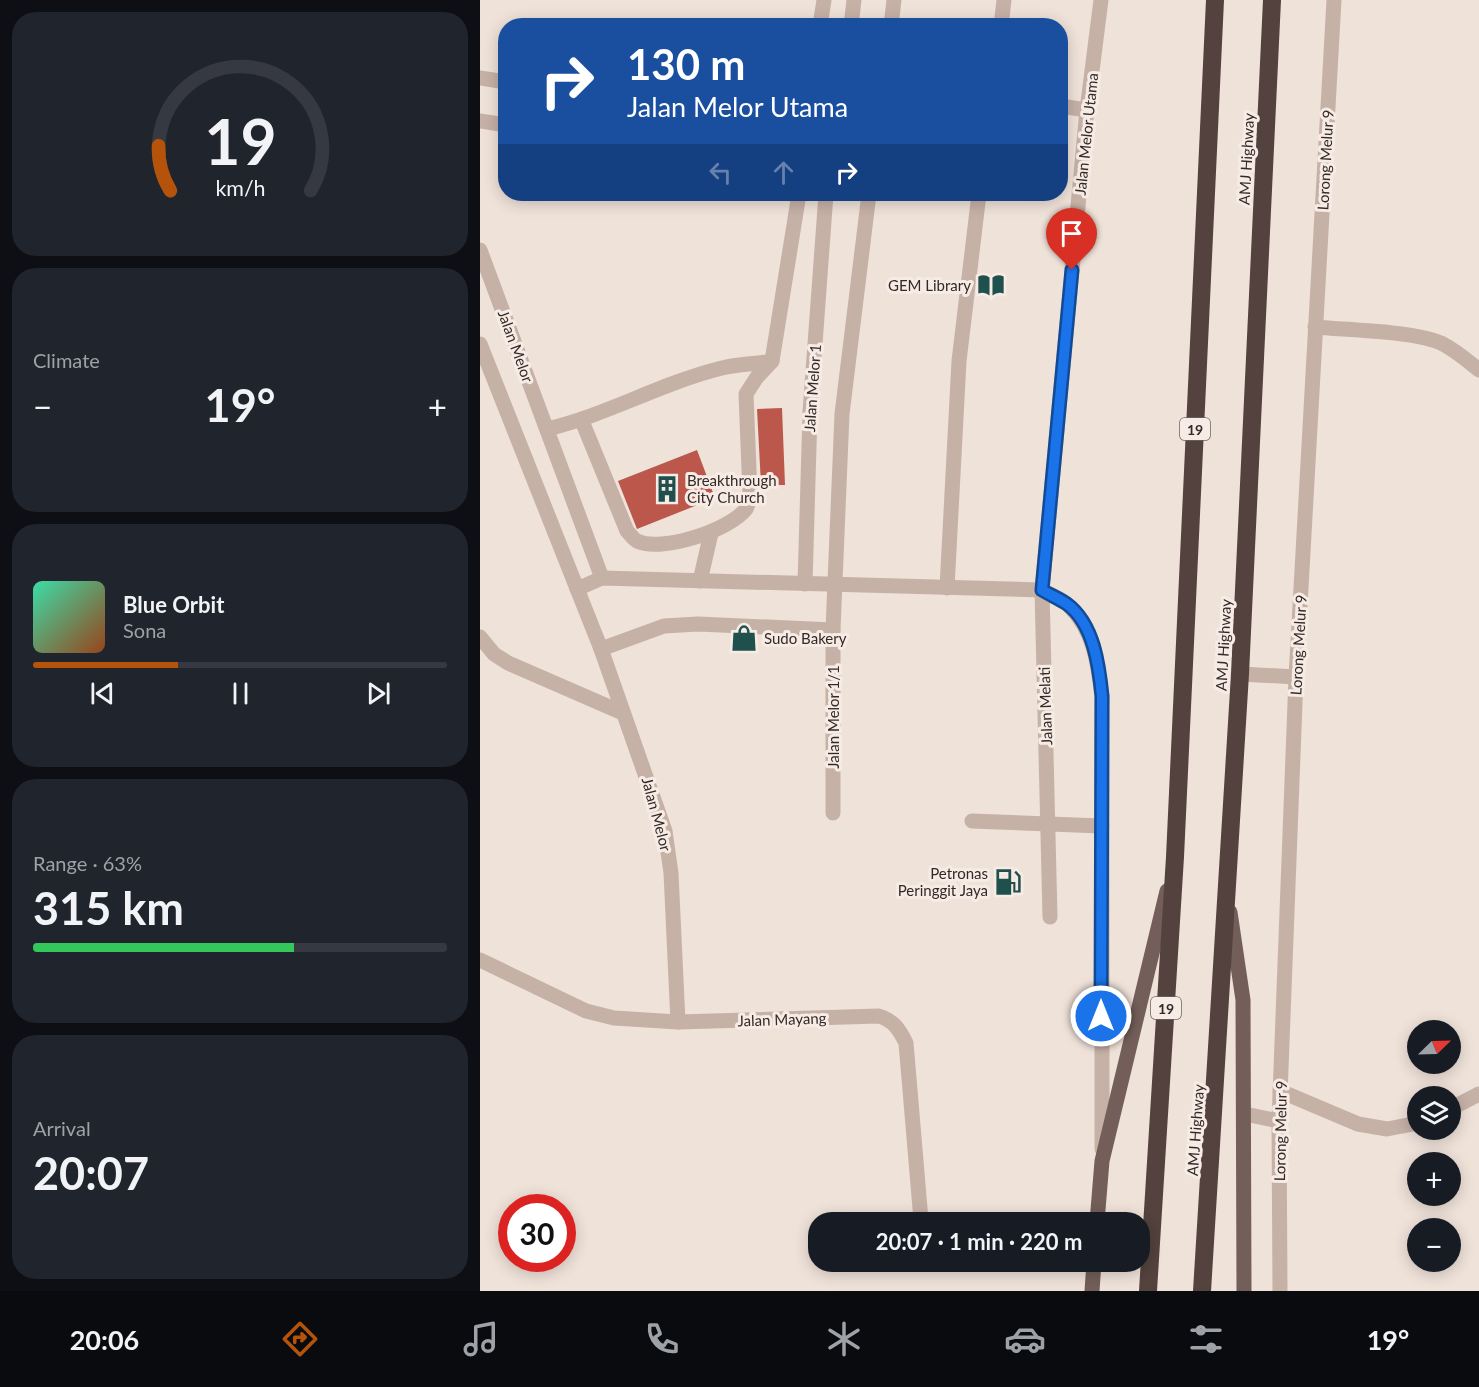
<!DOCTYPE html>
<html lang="en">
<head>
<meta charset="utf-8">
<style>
  :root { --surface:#171b24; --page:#20242c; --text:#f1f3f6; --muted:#9ea1a6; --line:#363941; --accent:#b45309 }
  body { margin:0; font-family:Lato,sans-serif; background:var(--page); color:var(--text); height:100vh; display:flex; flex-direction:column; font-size:22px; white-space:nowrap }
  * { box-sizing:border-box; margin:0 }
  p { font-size:20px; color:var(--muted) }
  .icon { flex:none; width:33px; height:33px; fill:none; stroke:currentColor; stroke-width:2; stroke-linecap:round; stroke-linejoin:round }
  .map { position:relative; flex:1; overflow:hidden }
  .panel { display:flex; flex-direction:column; gap:12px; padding:12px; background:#0d0f14; width:480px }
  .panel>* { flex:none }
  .banner { position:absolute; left:18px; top:18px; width:570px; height:183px; border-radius:24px; box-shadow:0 3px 15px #0003; background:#1a4fa0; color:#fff; overflow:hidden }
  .needle { width:39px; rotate:67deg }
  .controls { position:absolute; left:927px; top:1020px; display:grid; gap:12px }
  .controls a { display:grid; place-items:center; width:54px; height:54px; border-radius:50%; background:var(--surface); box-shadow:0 3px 15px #0003; font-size:30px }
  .speed { position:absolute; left:18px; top:1194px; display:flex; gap:12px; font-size:30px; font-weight:700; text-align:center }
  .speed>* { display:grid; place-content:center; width:78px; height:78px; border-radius:50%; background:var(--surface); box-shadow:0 3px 15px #0003; line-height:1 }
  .speed .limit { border:9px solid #d22; background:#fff; color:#111 }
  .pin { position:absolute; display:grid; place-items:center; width:51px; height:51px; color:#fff; margin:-62px -26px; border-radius:50% 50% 50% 0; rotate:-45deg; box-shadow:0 0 6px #0007 }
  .pin .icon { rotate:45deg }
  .me { position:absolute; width:66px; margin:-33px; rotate:0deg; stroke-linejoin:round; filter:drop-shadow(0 0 4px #0008) }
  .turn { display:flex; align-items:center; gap:21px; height:126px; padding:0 30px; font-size:27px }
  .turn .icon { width:78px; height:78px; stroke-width:2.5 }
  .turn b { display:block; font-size:42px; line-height:51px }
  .lanes { display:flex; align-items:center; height:57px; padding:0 30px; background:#0003; justify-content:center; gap:30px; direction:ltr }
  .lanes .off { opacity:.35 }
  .big { font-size:45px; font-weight:700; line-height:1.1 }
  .panel .card { flex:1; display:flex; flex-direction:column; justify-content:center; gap:9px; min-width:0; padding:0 21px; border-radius:24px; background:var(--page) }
  .panel .dial { align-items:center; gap:0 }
  .dial svg { height:156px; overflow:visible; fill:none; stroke:var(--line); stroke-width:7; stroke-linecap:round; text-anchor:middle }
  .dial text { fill:var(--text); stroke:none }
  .song { display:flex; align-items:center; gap:18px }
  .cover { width:72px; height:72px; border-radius:9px; background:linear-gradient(135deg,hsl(160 70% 55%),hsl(20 70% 35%)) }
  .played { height:6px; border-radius:3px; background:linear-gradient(90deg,var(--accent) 35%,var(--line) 35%) }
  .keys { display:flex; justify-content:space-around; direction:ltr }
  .heat { display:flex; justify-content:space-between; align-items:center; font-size:33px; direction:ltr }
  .charge { height:9px; border-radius:4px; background:linear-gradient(90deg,#34c759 63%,var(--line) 0) }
  .trip { position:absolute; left:328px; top:1212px; width:342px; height:60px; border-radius:24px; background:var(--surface); box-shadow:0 3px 15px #0003; font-weight:700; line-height:60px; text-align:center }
  .menu { display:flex; height:96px; justify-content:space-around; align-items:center; background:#090b0e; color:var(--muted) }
  .menu .icon { width:42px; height:42px }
  .menu .selected { color:var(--accent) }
  .menu b { font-size:27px; color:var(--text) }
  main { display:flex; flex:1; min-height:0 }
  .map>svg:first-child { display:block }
</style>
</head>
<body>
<main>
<section class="panel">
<div class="card dial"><svg viewBox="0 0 100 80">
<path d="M14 69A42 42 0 1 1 86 69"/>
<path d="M14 69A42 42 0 0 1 8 46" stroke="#b45309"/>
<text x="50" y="56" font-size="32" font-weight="700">19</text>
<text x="50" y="72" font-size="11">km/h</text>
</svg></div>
<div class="card"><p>Climate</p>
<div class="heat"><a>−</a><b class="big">19°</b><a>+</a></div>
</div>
<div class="card">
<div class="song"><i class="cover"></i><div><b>Blue Orbit</b><p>Sona</p></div></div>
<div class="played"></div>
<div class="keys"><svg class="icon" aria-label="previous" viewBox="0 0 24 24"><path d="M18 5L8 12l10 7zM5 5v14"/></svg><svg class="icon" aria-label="pause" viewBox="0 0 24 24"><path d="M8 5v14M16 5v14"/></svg><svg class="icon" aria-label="next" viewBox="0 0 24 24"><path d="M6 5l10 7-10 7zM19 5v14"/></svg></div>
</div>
<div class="card"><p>Range · 63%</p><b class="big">315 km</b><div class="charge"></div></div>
<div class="card"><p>Arrival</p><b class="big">20:07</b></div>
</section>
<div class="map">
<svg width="999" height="1291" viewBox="0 0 999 1291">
  <rect width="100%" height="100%" fill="#efe2d9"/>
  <g fill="#bb574b">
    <polygon points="302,408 305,485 281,485 277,409"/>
    <polygon points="217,450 235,498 157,529 138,481"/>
  </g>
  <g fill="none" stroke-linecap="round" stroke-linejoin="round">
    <g stroke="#c6b1a7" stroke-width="15">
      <polyline points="340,26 344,0"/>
      <polyline points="371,26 374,0"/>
      <polyline points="411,26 414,0"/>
      <polyline points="521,26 524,0"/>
      <polyline points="0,78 26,82"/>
      <polyline points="580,106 607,110"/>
      <polyline points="0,121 26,125"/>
      <polyline points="0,250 122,578"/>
      <path d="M835 327C866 330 934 331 961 343 975 350 987 360 999 370"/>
      <polyline points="0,344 121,649 185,831 191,873 198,1022"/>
      <path d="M102 421 147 531C150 534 153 539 157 541 181 553 250 530 266 509 268 506 269 499 270 495L266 394 277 377 292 361 319 194"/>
      <path d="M67 429C127 415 181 383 242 368 258 364 276 364 292 361"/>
      <polyline points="220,581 231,533"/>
      <polyline points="325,584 330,412 346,194"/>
      <polyline points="467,588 479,361 499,194"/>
      <path d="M97 589 122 578 562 590C570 595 583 599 590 607 614 631 618 664 622 697V1149"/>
      <polyline points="0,637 14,654 28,663 143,713"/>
      <polyline points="121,649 184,626 218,624 353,630"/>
      <polyline points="760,674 816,677"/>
      <polyline points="353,813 353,630 362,414 389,194"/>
      <polyline points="492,821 622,826"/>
      <polyline points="570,917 562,590 607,110 621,0"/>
      <path d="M0 960 106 1011 134 1018 198 1022 399 1016C414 1021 419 1029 426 1043L441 1220"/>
      <polyline points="800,1091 878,1124 907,1129 938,1123"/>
      <polyline points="970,1109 999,1094"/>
      <polyline points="765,1114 799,1121"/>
      <polyline points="800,1291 799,1121 816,677 854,0"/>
    </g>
    <g stroke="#735e59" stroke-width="15">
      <polyline points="750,912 763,1000 764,1291"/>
      <polyline points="617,1222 622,1161 687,891"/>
      <polyline points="612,1291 614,1262"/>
    </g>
    <g stroke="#53423e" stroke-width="18">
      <polyline points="668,1291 695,857 735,0"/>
      <polyline points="722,1291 760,674 792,0"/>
    </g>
  </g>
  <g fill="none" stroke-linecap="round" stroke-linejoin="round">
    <defs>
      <path id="route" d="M592 270 562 590C570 595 580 599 587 604 614 624 619 666 622 696L621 1016"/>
    </defs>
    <use href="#route" stroke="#114b97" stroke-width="15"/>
    <use href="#route" stroke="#1a73e8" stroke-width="10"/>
  </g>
  <defs>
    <symbol id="library-bare" viewBox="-9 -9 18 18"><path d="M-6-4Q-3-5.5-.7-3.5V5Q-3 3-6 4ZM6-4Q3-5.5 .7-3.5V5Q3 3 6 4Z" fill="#20504d" stroke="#f7ece5" stroke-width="2.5" paint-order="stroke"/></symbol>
    <symbol id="building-bare" viewBox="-9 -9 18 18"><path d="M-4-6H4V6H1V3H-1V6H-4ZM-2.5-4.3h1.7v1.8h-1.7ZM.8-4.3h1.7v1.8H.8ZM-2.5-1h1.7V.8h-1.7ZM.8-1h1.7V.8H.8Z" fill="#20504d" stroke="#f7ece5" stroke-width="2.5" paint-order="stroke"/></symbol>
    <symbol id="shop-bare" viewBox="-9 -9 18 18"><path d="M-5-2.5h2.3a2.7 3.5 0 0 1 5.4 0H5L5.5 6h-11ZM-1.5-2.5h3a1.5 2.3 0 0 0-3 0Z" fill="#20504d" stroke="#f7ece5" stroke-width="2.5" paint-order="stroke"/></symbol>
    <symbol id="fuel-bare" viewBox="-9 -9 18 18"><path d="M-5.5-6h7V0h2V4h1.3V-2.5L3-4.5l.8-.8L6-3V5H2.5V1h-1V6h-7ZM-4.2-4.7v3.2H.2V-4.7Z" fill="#20504d" stroke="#f7ece5" stroke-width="2.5" paint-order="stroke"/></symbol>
  </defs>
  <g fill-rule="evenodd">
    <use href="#library-bare" x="492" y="266" width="38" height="38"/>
    <use href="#building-bare" x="168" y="470" width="38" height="38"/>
    <use href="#shop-bare" x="245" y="619" width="38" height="38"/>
    <use href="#fuel-bare" x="509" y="863" width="38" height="38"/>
  </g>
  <g text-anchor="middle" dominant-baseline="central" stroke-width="6" stroke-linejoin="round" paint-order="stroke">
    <g fill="#f7ece5" stroke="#6e6460" stroke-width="1.5">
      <rect x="700" y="418" width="30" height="22" rx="4.5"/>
      <rect x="671" y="997" width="30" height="22" rx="4.5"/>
    </g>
    <g font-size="14" font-weight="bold" fill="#332927">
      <text x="715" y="429">19</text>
      <text x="686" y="1008">19</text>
    </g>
    <g font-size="15" fill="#332927" stroke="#f7ece5">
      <text transform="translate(606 134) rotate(-84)">Jalan Melor Utama</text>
      <text transform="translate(766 159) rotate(-87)">AMJ Highway</text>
      <text transform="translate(845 160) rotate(-87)">Lorong Melur 9</text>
      <text transform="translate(36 346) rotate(70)">Jalan Melor</text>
      <text transform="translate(332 388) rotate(-86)">Jalan Melor 1</text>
      <text transform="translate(743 645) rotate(-87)">AMJ Highway</text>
      <text transform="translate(818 645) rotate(-87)">Lorong Melur 9</text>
      <text transform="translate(565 706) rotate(-92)">Jalan Melati</text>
      <text transform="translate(353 717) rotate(-90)">Jalan Melor 1/1</text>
      <text transform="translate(177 814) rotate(75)">Jalan Melor</text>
      <text transform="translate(302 1019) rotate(-2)">Jalan Mayang</text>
      <text transform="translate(715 1130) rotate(-86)">AMJ Highway</text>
      <text transform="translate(800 1131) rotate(-89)">Lorong Melur 9</text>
    </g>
    <g font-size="15" fill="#332927" stroke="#f7ece5" text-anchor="end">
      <text x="491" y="285">GEM Library</text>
      <text x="207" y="480" text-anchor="start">Breakthrough<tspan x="207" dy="17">City Church</tspan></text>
      <text x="284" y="638" text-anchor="start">Sudo Bakery</text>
      <text x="508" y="873">Petronas<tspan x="508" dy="17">Peringgit Jaya</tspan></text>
    </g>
  </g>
</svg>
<div class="controls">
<a><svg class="needle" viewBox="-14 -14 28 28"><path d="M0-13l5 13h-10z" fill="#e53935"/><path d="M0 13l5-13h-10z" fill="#9ea1a6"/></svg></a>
<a><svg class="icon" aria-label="layers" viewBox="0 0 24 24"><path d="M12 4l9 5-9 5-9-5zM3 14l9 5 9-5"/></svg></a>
<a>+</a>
<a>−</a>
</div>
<div class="speed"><div class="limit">30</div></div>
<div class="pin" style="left:592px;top:270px;background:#d93025"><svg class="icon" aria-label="arrive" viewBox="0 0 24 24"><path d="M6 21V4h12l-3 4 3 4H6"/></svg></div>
<svg class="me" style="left:621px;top:1016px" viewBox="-20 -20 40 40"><circle r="17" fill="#1a73e8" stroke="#fff" stroke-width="3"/><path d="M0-11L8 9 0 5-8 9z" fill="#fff"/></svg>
<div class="trip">20:07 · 1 min · 220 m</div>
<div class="banner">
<div class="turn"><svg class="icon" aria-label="right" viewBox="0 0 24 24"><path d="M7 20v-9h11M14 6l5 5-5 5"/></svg><div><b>130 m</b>Jalan Melor Utama</div></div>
<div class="lanes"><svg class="icon off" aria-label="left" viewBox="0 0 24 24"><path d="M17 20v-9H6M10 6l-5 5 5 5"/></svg><svg class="icon off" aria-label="ahead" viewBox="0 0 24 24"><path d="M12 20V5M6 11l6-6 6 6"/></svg><svg class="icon" aria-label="right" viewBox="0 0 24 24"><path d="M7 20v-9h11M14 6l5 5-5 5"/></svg></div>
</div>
</div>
</main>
<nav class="menu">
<b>20:06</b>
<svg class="icon selected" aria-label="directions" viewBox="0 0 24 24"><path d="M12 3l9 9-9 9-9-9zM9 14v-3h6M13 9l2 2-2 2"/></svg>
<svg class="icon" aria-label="music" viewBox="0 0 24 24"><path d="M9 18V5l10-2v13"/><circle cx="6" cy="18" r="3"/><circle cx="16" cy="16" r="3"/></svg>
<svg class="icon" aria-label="phone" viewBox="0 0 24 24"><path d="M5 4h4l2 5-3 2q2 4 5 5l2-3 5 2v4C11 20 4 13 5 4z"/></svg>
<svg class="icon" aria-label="climate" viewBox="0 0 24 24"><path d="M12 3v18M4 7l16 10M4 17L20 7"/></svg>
<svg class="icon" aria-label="car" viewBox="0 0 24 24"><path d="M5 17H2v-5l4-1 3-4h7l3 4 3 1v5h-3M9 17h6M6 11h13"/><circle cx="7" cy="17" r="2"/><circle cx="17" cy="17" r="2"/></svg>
<svg class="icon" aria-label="filters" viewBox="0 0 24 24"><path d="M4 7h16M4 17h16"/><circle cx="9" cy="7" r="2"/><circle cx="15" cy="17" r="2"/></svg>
<b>19°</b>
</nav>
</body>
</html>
